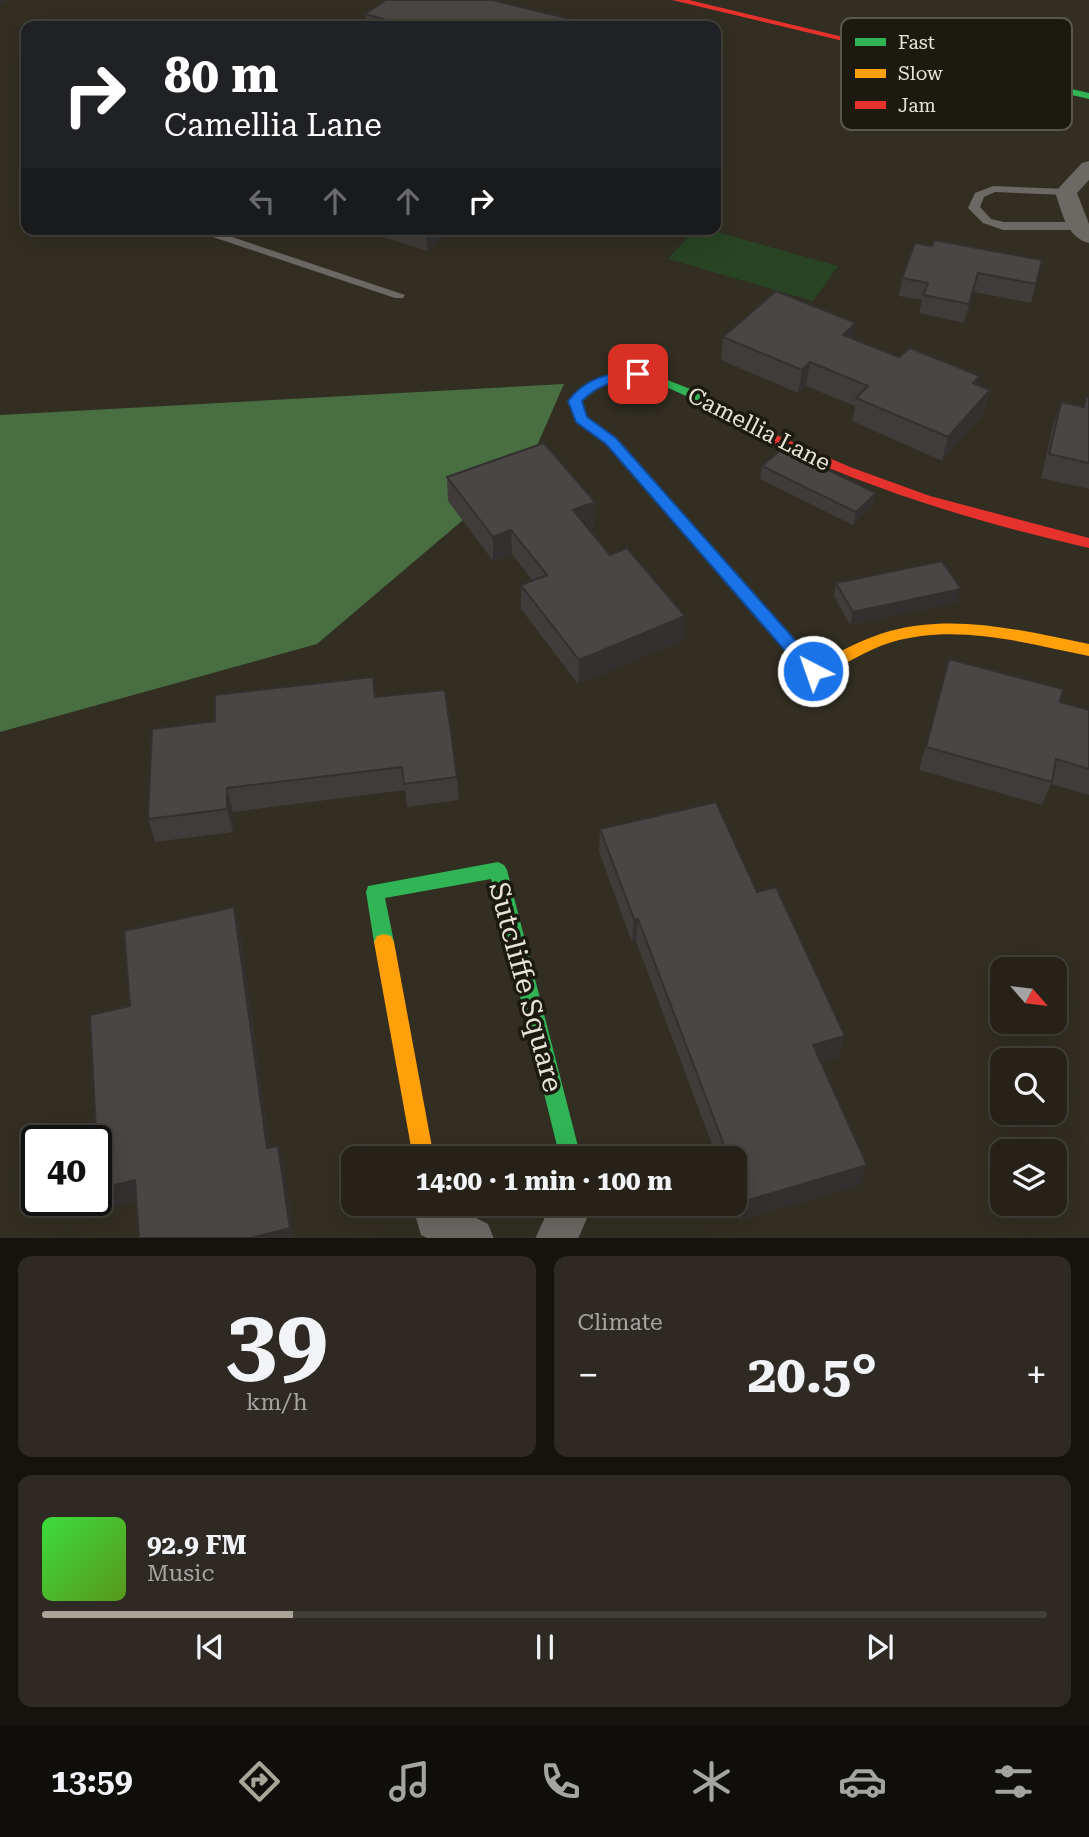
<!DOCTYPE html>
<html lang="en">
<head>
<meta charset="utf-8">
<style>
  :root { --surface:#26221a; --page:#2e2a23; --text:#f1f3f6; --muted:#a4a4a2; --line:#423f39; --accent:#a8a497 }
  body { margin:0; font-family:"Roboto Serif",serif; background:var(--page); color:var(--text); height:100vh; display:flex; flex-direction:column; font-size:26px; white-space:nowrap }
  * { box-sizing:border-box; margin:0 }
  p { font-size:23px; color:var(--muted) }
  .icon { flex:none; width:38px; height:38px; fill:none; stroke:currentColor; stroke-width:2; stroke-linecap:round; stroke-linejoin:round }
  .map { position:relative; height:1238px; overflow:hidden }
  .details { display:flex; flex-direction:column; gap:18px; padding:18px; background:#15130e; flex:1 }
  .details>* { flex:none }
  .banner { position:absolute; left:21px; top:21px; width:700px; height:214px; border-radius:14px; box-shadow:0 7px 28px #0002,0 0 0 2px var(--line); background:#202124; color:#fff; overflow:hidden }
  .needle { width:46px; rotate:118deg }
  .controls { position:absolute; left:990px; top:957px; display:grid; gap:14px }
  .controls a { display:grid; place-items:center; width:77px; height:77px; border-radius:14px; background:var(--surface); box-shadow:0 7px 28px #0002,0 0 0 2px var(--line); font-size:35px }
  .speed { position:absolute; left:21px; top:1125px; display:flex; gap:14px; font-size:35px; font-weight:700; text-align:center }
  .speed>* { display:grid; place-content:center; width:91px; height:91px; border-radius:50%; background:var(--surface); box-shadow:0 7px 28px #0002,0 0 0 2px var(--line); line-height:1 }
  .speed .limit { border:4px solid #111; border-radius:10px; background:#fff; color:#111 }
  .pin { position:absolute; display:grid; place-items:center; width:60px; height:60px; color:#fff; margin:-30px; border-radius:14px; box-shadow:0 4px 10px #0006 }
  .me { position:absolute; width:77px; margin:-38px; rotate:319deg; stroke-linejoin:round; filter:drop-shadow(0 0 5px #0008) }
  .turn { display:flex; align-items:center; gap:24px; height:147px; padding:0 28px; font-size:32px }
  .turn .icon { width:91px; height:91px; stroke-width:2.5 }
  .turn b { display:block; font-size:49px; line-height:60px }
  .lanes { display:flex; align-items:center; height:66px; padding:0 28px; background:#0003; justify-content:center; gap:35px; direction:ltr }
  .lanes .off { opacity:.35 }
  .big { font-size:52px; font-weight:700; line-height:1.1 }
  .details .card { flex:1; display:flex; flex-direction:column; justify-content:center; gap:10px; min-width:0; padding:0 24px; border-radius:14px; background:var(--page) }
  .details .dial { align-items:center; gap:0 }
  .dial b { font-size:91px; line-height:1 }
  .song { display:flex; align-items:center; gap:21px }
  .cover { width:84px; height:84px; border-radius:10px; background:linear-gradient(135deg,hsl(120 70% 55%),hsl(90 70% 35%)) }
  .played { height:7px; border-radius:4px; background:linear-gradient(90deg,var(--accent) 25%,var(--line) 25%) }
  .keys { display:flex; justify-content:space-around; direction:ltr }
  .heat { display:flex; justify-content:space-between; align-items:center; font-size:38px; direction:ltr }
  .details .tiles { flex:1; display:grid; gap:18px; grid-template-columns:1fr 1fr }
  .card:last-child { grid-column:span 2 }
  .trip { position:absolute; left:341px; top:1146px; width:406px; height:70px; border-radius:14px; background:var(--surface); box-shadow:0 7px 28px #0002,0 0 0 2px var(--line); font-weight:700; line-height:70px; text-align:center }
  .menu { display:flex; height:112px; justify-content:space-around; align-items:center; background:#0f0e0a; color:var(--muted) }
  .menu .icon { width:49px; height:49px }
  .menu .selected { color:var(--accent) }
  .menu b { font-size:32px; color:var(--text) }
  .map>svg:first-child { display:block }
</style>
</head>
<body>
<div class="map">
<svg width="1089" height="1239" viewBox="0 0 1089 1239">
  <rect width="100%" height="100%" fill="#322e22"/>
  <polygon fill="#284423" points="695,229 706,229 838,266 813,301 668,259"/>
  <polygon fill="#486e42" points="564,384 529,464 317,644 0,732 0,415"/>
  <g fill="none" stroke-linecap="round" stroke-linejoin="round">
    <g fill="#6c6864" fill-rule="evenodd">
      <polygon points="395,0 408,0 367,26 356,26"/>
      <polygon points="993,186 1066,189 1072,192 1066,195 995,192 984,197 980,207 991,219 1004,222 1078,222 1084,226 1078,230 1003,230 983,223 968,208 975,193"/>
      <polygon points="189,229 208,229 405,295 403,298 395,298"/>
    </g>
    <g fill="#6c6864" fill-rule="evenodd">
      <path d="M1089 161V180L1077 193 1089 224V243C1066 237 1062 212 1055 192L1082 163Z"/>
      <polygon points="412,1204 454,1204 454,1207 488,1224 494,1239 429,1239 421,1235"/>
      <polygon points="551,1204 593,1204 578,1239 535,1239"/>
    </g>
    <g fill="#30b455" fill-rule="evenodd">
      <polygon points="972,66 1089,93 1089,99 968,71 967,69"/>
      <path d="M633 371 657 376 698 392 774 435 767 439 762 438C725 418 656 369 613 381 601 384 591 394 582 402L587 417 616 438 742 580 745 584 742 588H732L606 444 576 422 568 401C585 380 607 372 633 371Z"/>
      <polygon points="498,862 504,865 507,870 581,1158 560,1158 491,879 385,898 394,942 391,948 384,950 377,948 374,942 366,892 368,886"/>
    </g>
    <g fill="#ff9f0a" fill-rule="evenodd">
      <path d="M737 579 742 580 816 663C840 652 864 638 890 631 956 613 1024 631 1089 644V656C1025 643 957 623 892 642 864 650 841 669 813 677L807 675 732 588 729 584Z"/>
      <polygon points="384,934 391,936 394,942 434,1158 413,1158 374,942 377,936"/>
    </g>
    <g fill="#e5322d" fill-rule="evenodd">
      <polygon points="672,0 689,0 977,69 972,72"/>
      <path d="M767 431 850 467 930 496 1089 538V548C976 522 867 489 762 438L760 435Z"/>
    </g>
  </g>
  <g fill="#3f3c3a">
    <polygon points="365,14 600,26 366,26"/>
    <polygon points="358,229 453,229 427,251"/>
    <polygon points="932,246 1042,260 1031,303 974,292 964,323 919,313 922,300 899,296 902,278"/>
    <polygon points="723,337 853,339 899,357 990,390 983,414 942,461 852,421 855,406 806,386 798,393 721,360"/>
    <polygon points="1086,397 1089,397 1089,489 1041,478 1053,425 1061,402 1083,406"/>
    <polygon points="762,466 873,506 853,525 760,479"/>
    <polygon points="447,477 595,502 594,526 588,528 610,555 685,616 683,640 578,684 521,609 521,585 532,580 512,554 493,561 448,501"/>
    <polygon points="836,583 957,602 850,625 834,596"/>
    <polygon points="949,659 1060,702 1089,710 1089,795 1051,784 1042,805 919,770"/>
    <polygon points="373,677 376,697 457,777 459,800 407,807 405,790 233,812 233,832 155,842 148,819"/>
    <polygon points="600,829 757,892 838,1057 821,1062 860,1185 740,1220 734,1204 735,1158 717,1158 636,941 632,942 599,852"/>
  </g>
  <g fill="#333130">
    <polygon points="0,0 7,0 0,4"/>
    <polygon points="426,229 453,229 427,251"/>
    <polygon points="978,273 974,292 964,323 969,304"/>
    <polygon points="856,323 852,346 843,335"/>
    <polygon points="810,362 806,386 798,393 802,370"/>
    <polygon points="980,376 974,399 973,383"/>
    <polygon points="990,390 983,414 942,461 948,437"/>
    <polygon points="876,493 873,506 853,525 856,512"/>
    <polygon points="595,502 594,526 572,534 573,510"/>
    <polygon points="511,530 512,554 493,561 493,537"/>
    <polygon points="961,589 957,602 850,625 853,612"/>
    <polygon points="685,616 683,640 578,684 579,660"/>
    <polygon points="227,788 233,812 233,832 227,809"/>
    <polygon points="234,907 240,930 273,1168 267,1148"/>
    <polygon points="634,919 638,919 636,941 632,942"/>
    <polygon points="845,1036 838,1057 808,1066 813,1045"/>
    <polygon points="278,1146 284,1166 294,1238 250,1238"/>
    <polygon points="867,1165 860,1185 740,1220 745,1201"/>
    <polygon points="135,1180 144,1200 109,1208 99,1189"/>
  </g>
  <g fill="#494644" stroke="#333130" stroke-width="2">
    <polygon points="386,0 492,0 600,26 427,26 410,22 405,25 365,14"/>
    <polygon points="934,240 1042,260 1036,284 978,273 969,304 923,295 928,283 902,278 915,243 932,246"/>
    <polygon points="776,291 856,323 843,335 899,357 910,348 980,376 973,383 990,390 948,437 856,398 868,386 810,362 802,370 723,337"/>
    <polygon points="1086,397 1089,397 1089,463 1049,454 1061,402 1084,407"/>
    <polygon points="544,443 595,502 573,510 610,555 627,548 685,616 579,660 521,585 547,575 511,530 493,537 447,477"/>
    <polygon points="783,448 876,493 856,512 762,466"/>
    <polygon points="942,561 961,589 853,612 836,583"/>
    <polygon points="949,659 1063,689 1060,702 1089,710 1089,769 1056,759 1052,782 926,747"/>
    <polygon points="373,677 375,697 445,690 457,777 404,784 402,767 227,788 227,809 148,819 152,729 215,721 215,695"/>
    <polygon points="716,802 757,892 776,887 845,1036 813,1045 867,1165 745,1201 735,1175 735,1158 729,1158 638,919 634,919 600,829"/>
    <polygon points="234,907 267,1148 278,1146 290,1228 250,1238 139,1238 135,1180 99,1189 90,1015 130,1006 124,931"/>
  </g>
  <path fill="#1a73e8" stroke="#114b97" stroke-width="2" d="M638 370 645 374 643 376C618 382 600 382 582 401L587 417 616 438 819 667 821 671 819 676H807L606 444 576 422 568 401C586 377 610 373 638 370Z"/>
  <g text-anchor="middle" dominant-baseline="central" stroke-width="7" stroke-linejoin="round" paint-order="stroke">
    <g font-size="23" fill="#e7e3d6" stroke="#1c1910">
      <text transform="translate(759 429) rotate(27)">Camellia Lane</text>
    </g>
    <g font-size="28" fill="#e7e3d6" stroke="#1c1910">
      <text transform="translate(526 987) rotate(75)">Sutcliffe Square</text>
    </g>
  </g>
  <rect x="841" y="18" width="231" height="112" rx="10" fill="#1c1910" stroke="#59564b" stroke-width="2"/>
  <rect x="855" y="38" width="31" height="8" fill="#30b455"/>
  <rect x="855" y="69" width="31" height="9" fill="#ff9f0a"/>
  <rect x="855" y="101" width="31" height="8" fill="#e5322d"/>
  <g font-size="19" fill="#e7e3d6">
    <text x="898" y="49">Fast</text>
    <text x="898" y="80">Slow</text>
    <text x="898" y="112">Jam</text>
  </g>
</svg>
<div class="controls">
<a><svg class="needle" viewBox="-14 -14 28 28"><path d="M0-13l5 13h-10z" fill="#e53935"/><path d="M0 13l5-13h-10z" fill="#a4a4a2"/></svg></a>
<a><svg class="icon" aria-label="search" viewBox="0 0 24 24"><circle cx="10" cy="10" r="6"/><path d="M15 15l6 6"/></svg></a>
<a><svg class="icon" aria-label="layers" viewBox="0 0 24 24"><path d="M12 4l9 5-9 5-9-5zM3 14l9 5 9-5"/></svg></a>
</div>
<div class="speed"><div class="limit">40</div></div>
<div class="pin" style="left:638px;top:374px;background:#d93025"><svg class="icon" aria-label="arrive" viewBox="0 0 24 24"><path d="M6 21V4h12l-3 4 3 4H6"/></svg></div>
<svg class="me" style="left:813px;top:671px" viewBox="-20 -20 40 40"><circle r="17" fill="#1a73e8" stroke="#fff" stroke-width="3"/><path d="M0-11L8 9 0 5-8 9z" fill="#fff"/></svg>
<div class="trip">14:00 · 1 min · 100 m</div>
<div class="banner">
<div class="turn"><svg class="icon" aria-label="right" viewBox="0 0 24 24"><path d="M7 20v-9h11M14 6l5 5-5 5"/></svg><div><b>80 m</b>Camellia Lane</div></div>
<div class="lanes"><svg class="icon off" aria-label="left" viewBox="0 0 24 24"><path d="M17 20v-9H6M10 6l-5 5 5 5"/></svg><svg class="icon off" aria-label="ahead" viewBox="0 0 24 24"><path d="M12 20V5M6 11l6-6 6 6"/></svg><svg class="icon off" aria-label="ahead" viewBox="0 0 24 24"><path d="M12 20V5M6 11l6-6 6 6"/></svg><svg class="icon" aria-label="right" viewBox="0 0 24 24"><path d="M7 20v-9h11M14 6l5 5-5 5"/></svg></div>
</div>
</div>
<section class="details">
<div class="tiles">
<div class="card dial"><b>39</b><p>km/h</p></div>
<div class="card"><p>Climate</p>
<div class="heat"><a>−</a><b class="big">20.5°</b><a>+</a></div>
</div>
<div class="card">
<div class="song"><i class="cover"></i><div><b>92.9 FM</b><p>Music</p></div></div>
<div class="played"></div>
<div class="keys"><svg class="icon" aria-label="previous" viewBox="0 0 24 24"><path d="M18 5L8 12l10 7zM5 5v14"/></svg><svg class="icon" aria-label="pause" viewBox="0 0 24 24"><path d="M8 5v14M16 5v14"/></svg><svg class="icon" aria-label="next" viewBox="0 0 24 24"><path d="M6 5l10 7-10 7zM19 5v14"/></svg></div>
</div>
</div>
</section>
<nav class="menu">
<b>13:59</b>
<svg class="icon selected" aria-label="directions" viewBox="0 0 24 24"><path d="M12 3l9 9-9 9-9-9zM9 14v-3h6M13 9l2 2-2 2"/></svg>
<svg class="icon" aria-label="music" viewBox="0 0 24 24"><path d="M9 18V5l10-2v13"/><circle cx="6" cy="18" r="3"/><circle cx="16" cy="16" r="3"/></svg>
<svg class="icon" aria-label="phone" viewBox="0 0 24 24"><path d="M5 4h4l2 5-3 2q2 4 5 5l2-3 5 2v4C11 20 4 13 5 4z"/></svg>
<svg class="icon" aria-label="climate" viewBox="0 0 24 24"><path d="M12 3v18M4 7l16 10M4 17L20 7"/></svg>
<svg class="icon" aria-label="car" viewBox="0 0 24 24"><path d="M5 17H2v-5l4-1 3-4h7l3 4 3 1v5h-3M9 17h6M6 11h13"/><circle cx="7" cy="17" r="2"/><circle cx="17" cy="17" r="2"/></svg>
<svg class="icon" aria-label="filters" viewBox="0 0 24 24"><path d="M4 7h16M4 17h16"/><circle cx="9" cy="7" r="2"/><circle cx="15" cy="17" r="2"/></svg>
</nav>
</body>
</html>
